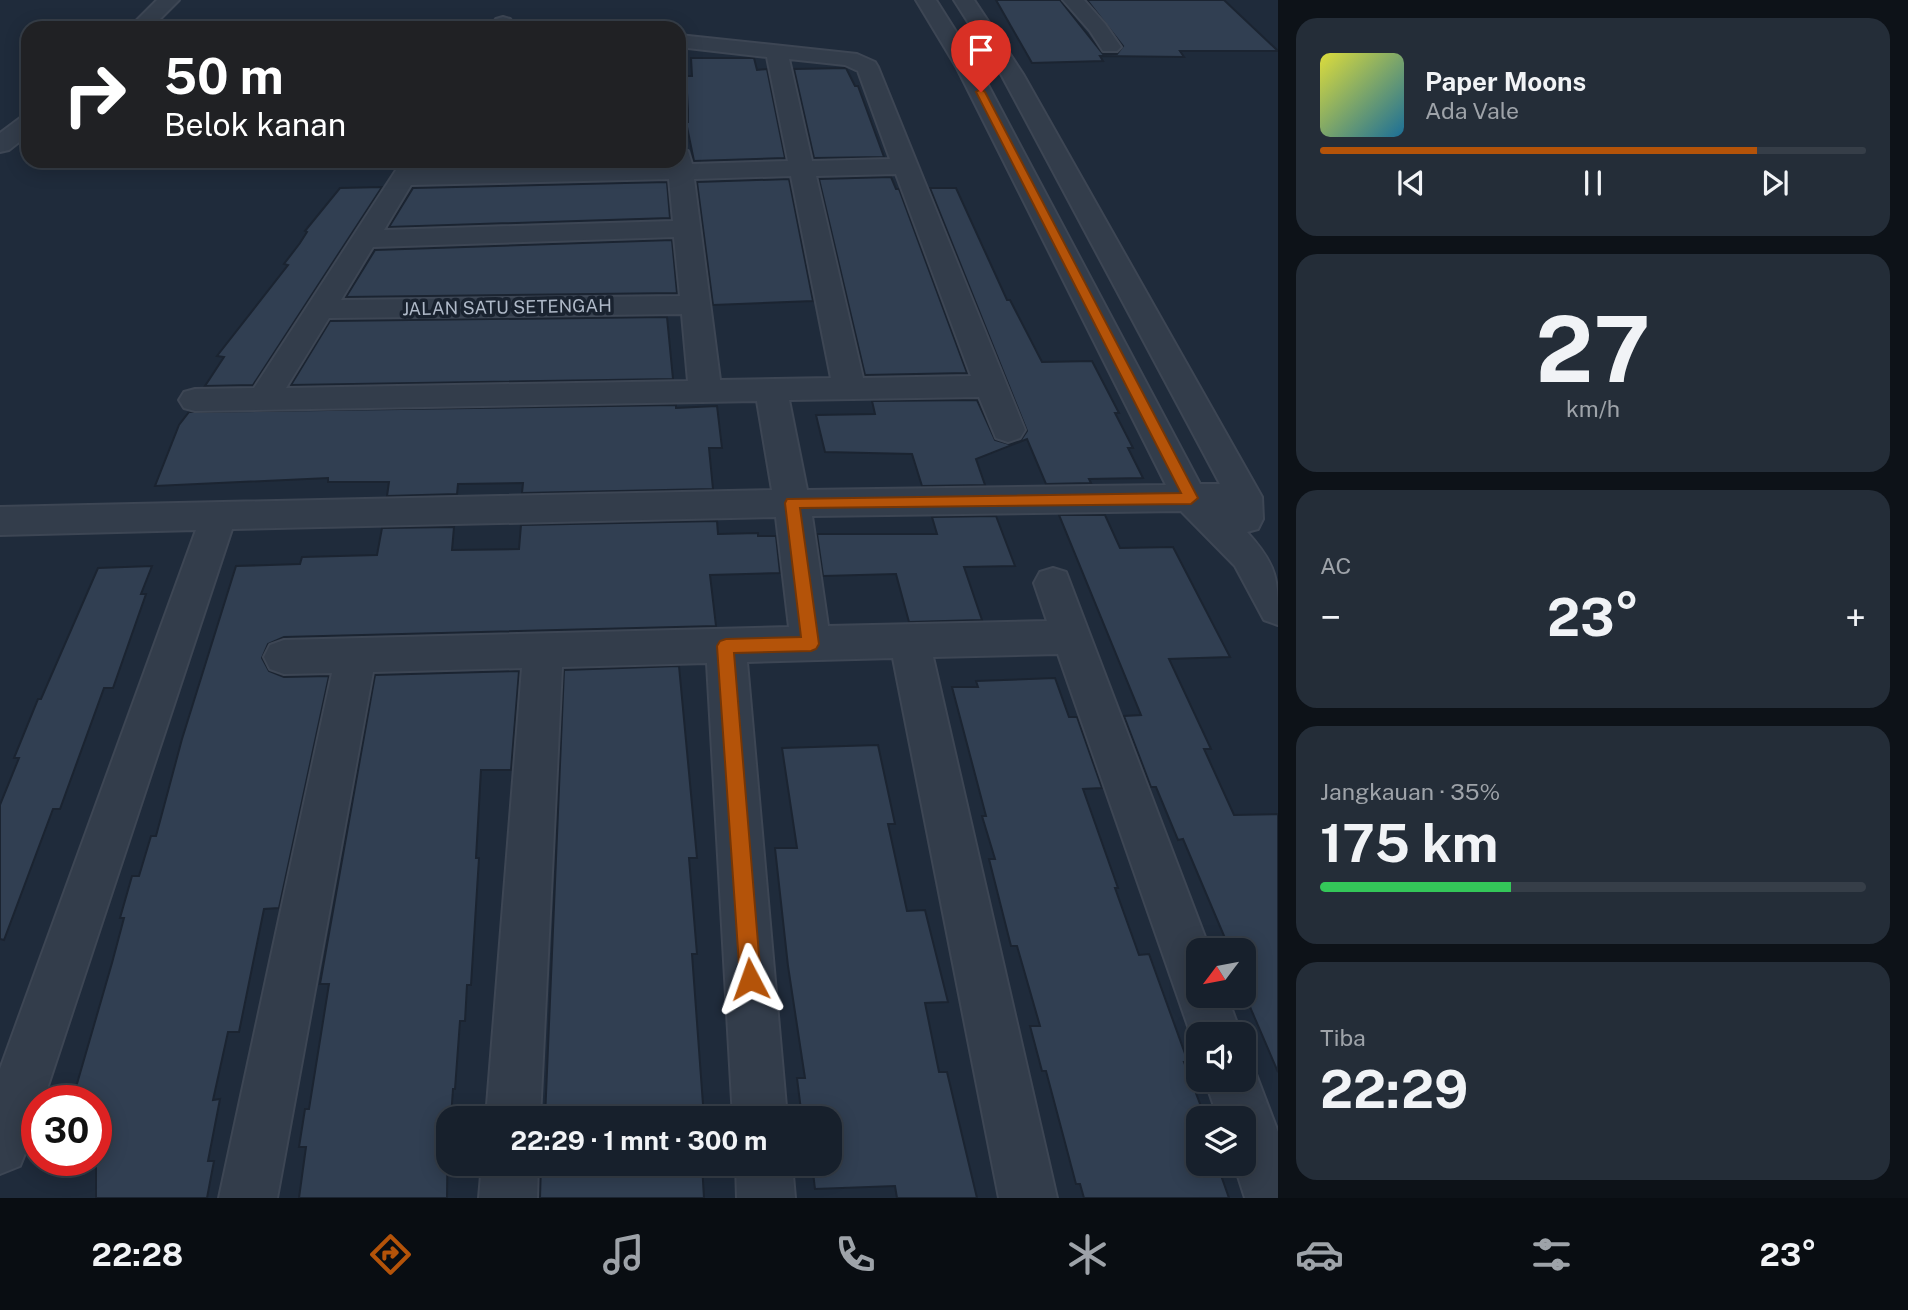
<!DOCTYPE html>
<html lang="id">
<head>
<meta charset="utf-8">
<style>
  :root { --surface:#17202c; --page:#242d38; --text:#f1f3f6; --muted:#9ea3a9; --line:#363e48; --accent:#b45309 }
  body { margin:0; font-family:"Public Sans",sans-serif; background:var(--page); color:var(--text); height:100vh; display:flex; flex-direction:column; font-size:26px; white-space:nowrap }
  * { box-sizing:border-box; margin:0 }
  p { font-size:23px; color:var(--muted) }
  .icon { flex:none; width:38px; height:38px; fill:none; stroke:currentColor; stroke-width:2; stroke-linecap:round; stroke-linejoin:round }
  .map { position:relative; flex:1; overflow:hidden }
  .details { display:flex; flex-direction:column; gap:18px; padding:18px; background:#0d1218; width:630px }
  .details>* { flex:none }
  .banner { position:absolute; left:21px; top:21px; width:665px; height:147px; border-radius:21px; box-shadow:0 4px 18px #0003,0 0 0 2px var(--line); background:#202124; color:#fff; overflow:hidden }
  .needle { width:46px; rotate:238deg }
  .buttons { position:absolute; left:1186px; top:938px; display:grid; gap:14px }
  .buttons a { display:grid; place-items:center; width:70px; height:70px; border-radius:14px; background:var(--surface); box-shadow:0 4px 18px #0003,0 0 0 2px var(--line); font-size:35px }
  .speed { position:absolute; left:21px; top:1085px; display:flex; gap:14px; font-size:35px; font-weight:700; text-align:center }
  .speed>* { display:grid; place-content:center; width:91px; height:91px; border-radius:50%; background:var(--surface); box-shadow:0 4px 18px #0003,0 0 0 2px var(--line); line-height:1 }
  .speed .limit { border:10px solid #d22; background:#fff; color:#111 }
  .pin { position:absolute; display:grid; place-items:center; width:60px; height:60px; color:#fff; margin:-72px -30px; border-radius:50% 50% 50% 0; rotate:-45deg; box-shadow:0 0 7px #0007 }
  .pin .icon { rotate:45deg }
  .me { position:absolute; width:77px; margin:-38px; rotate:356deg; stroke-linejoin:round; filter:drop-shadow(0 0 5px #0008) }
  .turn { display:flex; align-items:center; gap:24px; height:147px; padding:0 28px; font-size:32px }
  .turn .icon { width:91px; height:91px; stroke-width:2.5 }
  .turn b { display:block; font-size:49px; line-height:60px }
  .big { font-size:52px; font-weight:700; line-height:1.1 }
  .details .tile { flex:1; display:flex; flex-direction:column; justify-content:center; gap:10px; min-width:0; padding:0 24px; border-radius:21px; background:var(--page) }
  .details .dial { align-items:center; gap:0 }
  .dial b { font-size:91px; line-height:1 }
  .song { display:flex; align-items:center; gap:21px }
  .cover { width:84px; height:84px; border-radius:10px; background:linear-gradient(135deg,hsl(60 70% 55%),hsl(200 70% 35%)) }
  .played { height:7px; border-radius:4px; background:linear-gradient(90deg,var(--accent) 80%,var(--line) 80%) }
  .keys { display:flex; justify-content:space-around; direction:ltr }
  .heat { display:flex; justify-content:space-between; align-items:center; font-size:38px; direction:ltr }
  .charge { height:10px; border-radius:5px; background:linear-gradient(90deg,#34c759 35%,var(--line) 0) }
  .trip { position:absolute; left:436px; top:1106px; width:406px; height:70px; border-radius:21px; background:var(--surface); box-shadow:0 4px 18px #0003,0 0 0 2px var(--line); font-weight:700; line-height:70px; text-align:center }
  .menu { display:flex; height:112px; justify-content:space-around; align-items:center; background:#090d12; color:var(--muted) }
  .menu .icon { width:49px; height:49px }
  .menu .selected { color:var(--accent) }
  .menu b { font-size:32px; color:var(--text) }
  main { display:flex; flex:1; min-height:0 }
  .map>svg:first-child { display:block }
</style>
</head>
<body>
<main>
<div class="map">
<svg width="1278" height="1198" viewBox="0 0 1278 1198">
  <rect width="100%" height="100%" fill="#1f2b3b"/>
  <g fill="#313f52" stroke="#1b2431" stroke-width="2">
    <polygon points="996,0 1060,0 1103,54 1117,54 1123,46 1087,0 1224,0 1278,51 1180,51 1184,57 1100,56 1103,61 1032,63"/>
    <polygon points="691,58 754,58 757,70 767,69 785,158 694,161 686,122 688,122 688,110 686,76 692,76"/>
    <polygon points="846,68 855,86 858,86 884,157 814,158 794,69"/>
    <polygon points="891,177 896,189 899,189 967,373 865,375 819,179"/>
    <polygon points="789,179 813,301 713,305 697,182"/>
    <polygon points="667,182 670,218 389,227 413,188"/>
    <polygon points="382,187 253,385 205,386 224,357 217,356 288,265 284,264 300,243 307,232 305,231 340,188"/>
    <polygon points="930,188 956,188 1007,300 1010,300 1042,362 1092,361 1119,413 1115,413 1133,448 1128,448 1143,478 1089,479 1091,483 1046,484 1027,439 976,459 985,485 922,486 912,454 825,452 816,415 875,414 872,401 977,400 995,440 1009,444 1021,440 1027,431"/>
    <polygon points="672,240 677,293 346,297 375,250"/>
    <polygon points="667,317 673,379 291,385 330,321"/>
    <polygon points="676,405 676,408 717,406 722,448 709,448 713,489 522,493 523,483 458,484 457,494 387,496 389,482 328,482 328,478 155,486 179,425 189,412"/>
    <polygon points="1059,515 1105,515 1120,548 1173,547 1230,657 1169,659 1211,749 1204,749 1234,815 1278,814 1278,1072 1244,993 1244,950 1230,950 1183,839 1178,840 1156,787 1151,787 1124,716 1141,715"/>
    <polygon points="996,516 1015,566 964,567 982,620 909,622 896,574 823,576 817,534 937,534 932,517"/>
    <polygon points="717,521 718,534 758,533 758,536 776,536 780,573 710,575 716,626 284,637 268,644 262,658 269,671 284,677 329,676 279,908 264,909 239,1032 228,1032 213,1100 220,1099 208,1161 214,1161 207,1198 96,1198 96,1101 72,1101 112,963 124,918 120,918 132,876 139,876 151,836 156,836 182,739 236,566 300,564 302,557 377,555 382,528 454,527 452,550 519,549 521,525"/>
    <polygon points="152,566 141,594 146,594 113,688 104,688 60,809 53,809 4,940 0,939 0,805 19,758 14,758 38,699 41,699 98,568"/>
    <polygon points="679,666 697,858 689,858 697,954 692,954 704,1118 545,1118 564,670"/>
    <polygon points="519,671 511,770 481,770 476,858 479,858 471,985 467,985 465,1021 460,1021 455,1089 453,1089 451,1118 448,1118 447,1198 299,1198 306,1147 299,1147 305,1109 309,1109 329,984 320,984 375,675"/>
    <polygon points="1055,678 1069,717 1077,717 1102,788 1083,789 1118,888 1115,888 1139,955 1149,954 1188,1062 1184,1062 1202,1109 1197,1109 1200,1118 1199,1164 1217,1164 1229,1198 1084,1198 1080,1184 1076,1184 1046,1071 1042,1071 1030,1026 1040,1026 1017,946 1011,946 989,859 995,859 982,816 986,816 952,687 978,687 976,681"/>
    <polygon points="878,745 895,824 888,824 907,911 925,910 948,1002 925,1003 939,1072 947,1072 977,1198 897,1198 895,1186 815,1189 812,1164 830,1164 830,1118 802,1118 797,1078 805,1078 788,966 775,848 797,848 782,748"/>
    <polygon points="541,1164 702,1164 704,1198 540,1198"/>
  </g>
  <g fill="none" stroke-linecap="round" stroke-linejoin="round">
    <defs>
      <g id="minor">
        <polygon points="157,0 179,0 151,28 129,28"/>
        <path d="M916 0H936L979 68 1200 484H1220L1001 74 954 0H974L1023 74 1262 497 1263 519 1258 529 1247 532C1278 566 1278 579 1278 625L1264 620 1235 566 1181 511 812 516 828 626 1047 621 1034 583 1040 572 1053 568 1066 572 1210 950H1199V996H1227L1241 1034H1199V1053L1197 1052 1058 654 933 657 1057 1198H999L893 658 747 662 787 1118H733L707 663 562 667 540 1118H486L522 668 373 672 277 1198H219L332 673 284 674 270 669 264 657 270 645 284 640 789 627 776 517 232 529 43 1101H37C37 1124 29 1144 20 1166L0 1174V1069L196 530 0 535V507L772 490 757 401 195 411 184 408 179 400 184 392 195 389 254 388 402 161H426L421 170 667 164V161H679V149L688 151 692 164 788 161 767 57 679 47V35L857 54 875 62 878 67 1025 430 1020 438 1008 442 996 438 979 397 789 400 807 490 1166 485 957 68ZM789 59 845 65 858 71 890 159 812 161ZM896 174 971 376 863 378 816 176ZM791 176 831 378 720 380 694 179ZM669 179 673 221 384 230 411 185ZM674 237 680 296 341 300 373 247ZM682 314 688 381 286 388 329 318Z"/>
        <polygon points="1063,0 1084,0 1105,24 1121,47 1117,51 1103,51 1090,31"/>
        <polygon points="503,17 510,19 513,23 510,28 489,28 496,19"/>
        <polygon points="28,116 28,135 9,150 0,152 0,133 20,118"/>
        <polygon points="1244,1058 1251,1061 1278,1132 1278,1198 1245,1198 1234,1164 1244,1164 1244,1118 1218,1118 1205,1080 1244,1080"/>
        <polygon points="482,1164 538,1164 537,1198 479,1198"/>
        <polygon points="736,1164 792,1164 795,1198 737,1198"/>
      </g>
    </defs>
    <use href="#minor" stroke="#3d4654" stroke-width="4"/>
    <use href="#minor" fill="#333d4b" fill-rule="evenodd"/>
  </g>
  <polygon fill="#b45309" stroke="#753606" stroke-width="2" points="981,89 985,92 1198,498 1191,504 800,508 819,644 816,649 811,651 734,653 761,979 758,987 750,990 743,987 740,979 717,646 720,641 726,639 801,637 785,503 787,499 1181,493 976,92"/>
  <g text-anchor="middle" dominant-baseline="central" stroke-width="7" stroke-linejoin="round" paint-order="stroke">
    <g font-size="18" fill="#aeb8c7" stroke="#19222f">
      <text transform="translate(507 307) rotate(-1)">JALAN SATU SETENGAH</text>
    </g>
  </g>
</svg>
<div class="buttons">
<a><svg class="needle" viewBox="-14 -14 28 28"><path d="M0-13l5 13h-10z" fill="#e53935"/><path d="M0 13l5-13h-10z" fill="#9ea3a9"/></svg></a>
<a><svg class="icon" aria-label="sound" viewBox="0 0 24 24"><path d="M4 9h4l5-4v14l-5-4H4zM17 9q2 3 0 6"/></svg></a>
<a><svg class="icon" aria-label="layers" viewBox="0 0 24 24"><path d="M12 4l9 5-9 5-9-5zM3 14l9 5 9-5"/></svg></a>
</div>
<div class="speed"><div class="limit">30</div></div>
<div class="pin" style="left:981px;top:92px;background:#d93025"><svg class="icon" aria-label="arrive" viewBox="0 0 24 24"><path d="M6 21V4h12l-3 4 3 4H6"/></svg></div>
<svg class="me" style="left:750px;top:979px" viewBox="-20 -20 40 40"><path d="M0-17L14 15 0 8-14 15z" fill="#b45309" stroke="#fff" stroke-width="4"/></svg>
<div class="trip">22:29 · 1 mnt · 300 m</div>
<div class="banner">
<div class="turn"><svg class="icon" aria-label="right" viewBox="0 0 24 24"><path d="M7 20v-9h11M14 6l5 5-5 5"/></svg><div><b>50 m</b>Belok kanan</div></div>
</div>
</div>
<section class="details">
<div class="tile">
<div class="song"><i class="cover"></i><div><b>Paper Moons</b><p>Ada Vale</p></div></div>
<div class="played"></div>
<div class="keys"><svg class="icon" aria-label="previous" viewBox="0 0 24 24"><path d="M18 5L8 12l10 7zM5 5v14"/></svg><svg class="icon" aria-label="pause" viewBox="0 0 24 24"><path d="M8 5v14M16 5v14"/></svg><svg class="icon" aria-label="next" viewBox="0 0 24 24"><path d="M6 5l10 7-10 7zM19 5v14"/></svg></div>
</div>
<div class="tile dial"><b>27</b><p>km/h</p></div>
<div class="tile"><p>AC</p>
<div class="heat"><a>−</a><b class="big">23°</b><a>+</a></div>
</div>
<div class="tile"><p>Jangkauan · 35%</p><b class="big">175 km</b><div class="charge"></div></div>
<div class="tile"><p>Tiba</p><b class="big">22:29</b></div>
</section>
</main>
<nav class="menu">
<b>22:28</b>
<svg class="icon selected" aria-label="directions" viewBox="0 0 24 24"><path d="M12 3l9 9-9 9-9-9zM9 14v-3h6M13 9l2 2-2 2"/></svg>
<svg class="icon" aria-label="music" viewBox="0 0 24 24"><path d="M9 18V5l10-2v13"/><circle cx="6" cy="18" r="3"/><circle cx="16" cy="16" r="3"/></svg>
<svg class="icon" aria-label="phone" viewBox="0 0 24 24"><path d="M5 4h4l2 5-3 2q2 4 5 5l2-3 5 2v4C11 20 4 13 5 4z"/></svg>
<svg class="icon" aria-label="climate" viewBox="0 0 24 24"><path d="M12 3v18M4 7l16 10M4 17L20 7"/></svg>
<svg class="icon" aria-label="car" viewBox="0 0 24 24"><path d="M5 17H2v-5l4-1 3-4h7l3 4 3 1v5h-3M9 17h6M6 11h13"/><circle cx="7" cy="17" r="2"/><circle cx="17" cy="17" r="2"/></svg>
<svg class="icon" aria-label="filters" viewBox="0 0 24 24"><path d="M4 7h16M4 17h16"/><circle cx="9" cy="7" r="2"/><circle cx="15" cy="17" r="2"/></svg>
<b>23°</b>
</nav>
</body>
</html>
